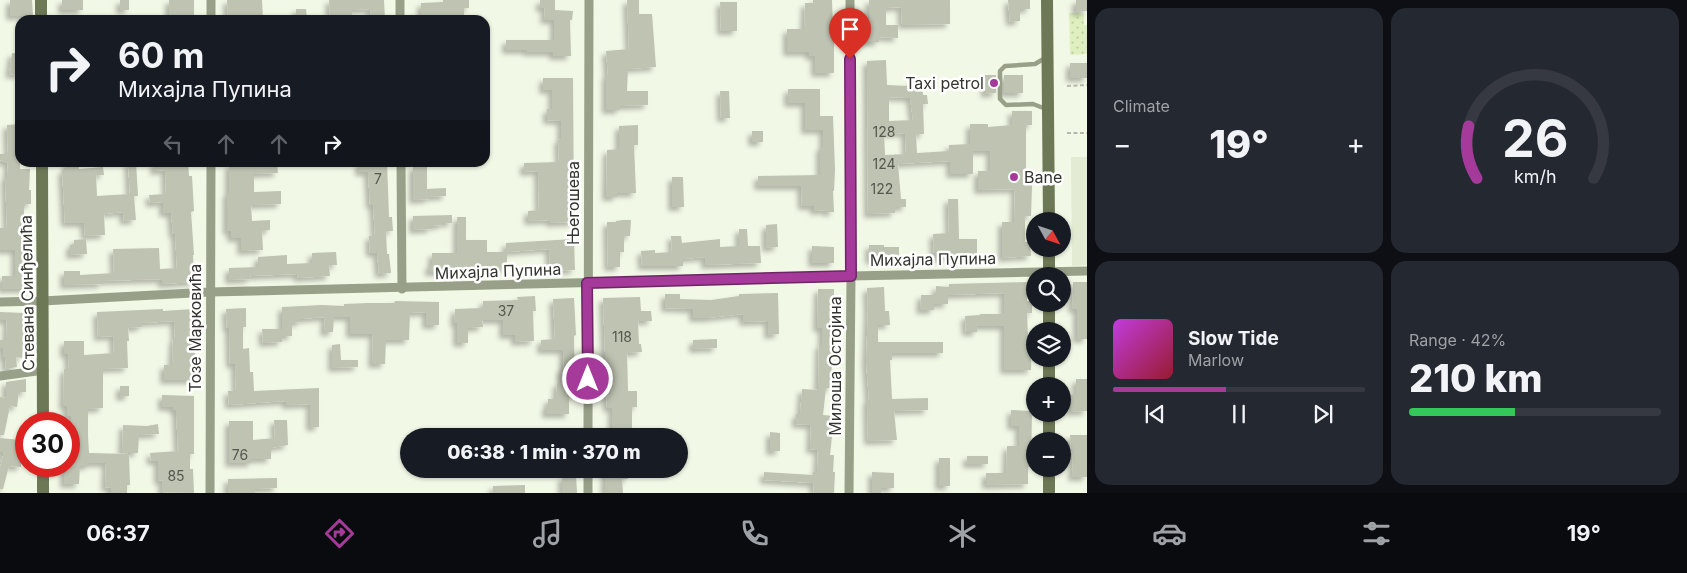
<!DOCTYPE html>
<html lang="en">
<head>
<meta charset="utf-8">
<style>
  :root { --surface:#171b24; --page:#242831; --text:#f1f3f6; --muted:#9ea1a6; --line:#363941; --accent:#a63a9a }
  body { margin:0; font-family:Inter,sans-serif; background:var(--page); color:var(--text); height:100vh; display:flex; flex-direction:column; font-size:19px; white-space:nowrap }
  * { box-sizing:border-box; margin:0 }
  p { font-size:16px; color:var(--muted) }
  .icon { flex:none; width:28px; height:28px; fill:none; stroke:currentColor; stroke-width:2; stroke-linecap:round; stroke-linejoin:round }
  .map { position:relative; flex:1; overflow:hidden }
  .drawer { display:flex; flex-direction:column; gap:8px; padding:8px; background:#0d0f14; width:600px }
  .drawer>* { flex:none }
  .banner { position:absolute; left:15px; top:15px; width:475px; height:152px; border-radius:15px; box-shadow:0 1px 4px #0004; background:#171b24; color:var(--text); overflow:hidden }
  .needle { width:32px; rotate:130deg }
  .controls { position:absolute; left:1026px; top:212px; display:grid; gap:10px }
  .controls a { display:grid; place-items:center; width:45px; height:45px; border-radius:50%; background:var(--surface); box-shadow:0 1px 4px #0004; font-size:25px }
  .speed { position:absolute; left:15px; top:412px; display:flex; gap:10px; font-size:25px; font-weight:700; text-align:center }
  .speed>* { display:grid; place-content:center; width:65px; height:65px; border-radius:50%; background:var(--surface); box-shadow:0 1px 4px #0004; line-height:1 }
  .speed .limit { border:8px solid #d22; background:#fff; color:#111 }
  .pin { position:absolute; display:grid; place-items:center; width:42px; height:42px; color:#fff; margin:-51px -21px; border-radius:50% 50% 50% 0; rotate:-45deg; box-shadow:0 0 5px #0007 }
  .pin .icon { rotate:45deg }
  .me { position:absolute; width:55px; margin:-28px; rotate:0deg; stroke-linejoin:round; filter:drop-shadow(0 0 4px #0008) }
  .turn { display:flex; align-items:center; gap:18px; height:105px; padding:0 20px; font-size:22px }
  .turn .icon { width:65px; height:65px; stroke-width:2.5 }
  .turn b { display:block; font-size:35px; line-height:42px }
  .lanes { display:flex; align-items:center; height:48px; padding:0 20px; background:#0003; justify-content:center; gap:25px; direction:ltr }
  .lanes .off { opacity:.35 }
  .big { font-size:38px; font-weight:800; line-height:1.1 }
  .drawer .tile { flex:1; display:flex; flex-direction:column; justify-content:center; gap:8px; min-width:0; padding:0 18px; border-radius:15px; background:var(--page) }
  .drawer .dial { align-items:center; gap:0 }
  .dial svg { height:130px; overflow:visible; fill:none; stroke:var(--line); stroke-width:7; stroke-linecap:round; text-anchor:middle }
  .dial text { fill:var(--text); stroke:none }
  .song { display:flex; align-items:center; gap:15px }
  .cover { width:60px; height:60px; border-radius:8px; background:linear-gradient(135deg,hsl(290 70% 55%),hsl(350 70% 35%)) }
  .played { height:5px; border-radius:2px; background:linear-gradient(90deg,var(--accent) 45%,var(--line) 45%) }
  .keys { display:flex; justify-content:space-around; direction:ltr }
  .heat { display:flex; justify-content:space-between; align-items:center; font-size:28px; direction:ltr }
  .charge { height:8px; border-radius:4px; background:linear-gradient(90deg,#34c759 42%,var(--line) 0) }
  .drawer .tiles { flex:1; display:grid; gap:8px; grid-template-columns:repeat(2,1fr) }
  .trip { position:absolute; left:400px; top:428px; width:288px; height:50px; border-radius:25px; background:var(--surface); box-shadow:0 1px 4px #0004; font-weight:800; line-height:50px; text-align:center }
  .tabs { display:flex; height:80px; justify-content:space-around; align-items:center; background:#090b0e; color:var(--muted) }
  .tabs .icon { width:35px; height:35px }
  .tabs .current { color:var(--accent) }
  .tabs b { font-size:22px; color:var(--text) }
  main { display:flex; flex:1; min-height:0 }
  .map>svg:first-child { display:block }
</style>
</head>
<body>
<main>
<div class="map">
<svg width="1087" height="493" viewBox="0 0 1087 493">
  <defs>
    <pattern id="green-dots" width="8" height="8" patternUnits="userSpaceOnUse" patternTransform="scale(1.25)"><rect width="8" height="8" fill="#dfefbf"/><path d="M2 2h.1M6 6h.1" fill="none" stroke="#c0cea4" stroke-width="1.8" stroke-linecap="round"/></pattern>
    <filter id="shadow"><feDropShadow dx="-4" dy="4" stdDeviation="2.5" flood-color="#0004"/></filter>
  </defs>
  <rect width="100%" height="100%" fill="#f2f8e6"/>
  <polygon fill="#e3ecd3" points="1071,157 1087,157 1087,265 1072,266"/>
  <polygon fill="url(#green-dots)" points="1069,13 1084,14 1084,25 1087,25 1087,54 1070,55"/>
  <g fill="#bec3b2" fill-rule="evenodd" filter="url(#shadow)">
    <polygon points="10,0 32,0 33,16 10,16"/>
    <rect x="62" y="0" width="21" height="10"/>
    <rect x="120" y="0" width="9" height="10"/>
    <rect x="169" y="0" width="25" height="20"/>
    <polygon points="227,0 262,0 263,20 228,20"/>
    <polygon points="329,0 384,0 385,20 371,20 370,9 352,10 352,16 330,17"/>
    <polygon points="443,0 469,0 469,8 464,8 464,20 421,20 421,3 443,2"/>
    <polygon points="540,0 555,0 555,10 573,11 572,20 570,20 571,56 553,56 553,52 527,52 527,50 506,50 506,40 554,40 554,20 544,20 545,8 540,8"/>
    <polygon points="627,0 639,0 639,14 652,14 656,67 628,69 627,91 648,91 648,105 620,106 620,110 606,110 606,75 608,75 606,51 629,49"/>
    <polygon points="813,0 832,0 833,30 836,30 836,43 834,43 834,73 815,73 815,56 809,56 809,52 787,52 787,29 804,29 805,3 813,3"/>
    <polygon points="869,0 950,0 950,24 902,25 901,7 886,8 886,25 898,25 898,38 879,37 879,42 865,42 865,24 869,24"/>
    <polygon points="1008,0 1030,0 1030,9 1020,9 1020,21 1010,22"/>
    <polygon points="1076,0 1087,0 1087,11 1076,12"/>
    <polygon points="720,2 737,2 737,31 721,31"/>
    <polygon points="296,9 306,9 307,19 296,19"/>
    <polygon points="12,53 20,54 20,75 9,74"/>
    <path d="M886 60 887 85 909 86V83L922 82 923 95H927L928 104H923L924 134H916L917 153 949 151V145L970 144V124H988V127L1012 125V111H1032V125H1026V170H1031L1032 186 1031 216H1025V242H1030L1031 256 1002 258V222H1014L1015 189 978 190V171H990V151H973V174H950V161L898 164 901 199H906V207H895V213L868 214 867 61ZM889 97 910 98 913 120 889 121ZM905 133 906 154 885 155 884 134Z"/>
    <rect x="1070" y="63" width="17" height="15"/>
    <polygon points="985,75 996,75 996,93 985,94"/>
    <rect x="1004" y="75" width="19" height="18"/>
    <polygon points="543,78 573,78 574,222 550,223 550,220 528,221 528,211 539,210 538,171 524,172 524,163 559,162 558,140 561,139 561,121 547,120 547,109 552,109 552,90 543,90"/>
    <polygon points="788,89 820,89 820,116 833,116 835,170 834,191 833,191 834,212 826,212 826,210 814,211 814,206 802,206 801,186 758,186 758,176 820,175 820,147 823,147 823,130 805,130 805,103 788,103"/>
    <polygon points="720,91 729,91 730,118 721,118"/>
    <polygon points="20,124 20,169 30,169 29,190 31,190 31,204 24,204 24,224 31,224 31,289 2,289 2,276 15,276 15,250 0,250 0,228 7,228 5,177 7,177 8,163 0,160 0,154 8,154 7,125"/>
    <polygon points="638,125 638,145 634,145 636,193 617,193 617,197 606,197 607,150 619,149 619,126"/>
    <rect x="752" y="131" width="11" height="11"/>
    <polygon points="66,162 79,162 79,169 103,167 104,175 96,175 97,196 130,194 128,162 136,162 138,196 134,196 136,220 124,221 123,212 104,214 105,235 85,236 84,223 65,223 62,170 66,170"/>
    <polygon points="154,162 188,162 189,176 192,176 194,211 191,212 194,255 193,255 194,282 162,284 162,279 102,281 102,284 64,285 64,271 80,271 80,275 114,273 113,249 159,248 160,269 177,268 175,234 173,234 171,213 163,213 163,202 150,203 149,195 166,194 165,170 154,171"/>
    <polygon points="277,162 278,173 254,174 254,192 281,191 281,204 251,205 252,221 270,220 270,230 262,231 263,250 241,251 241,238 231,238 231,231 227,231 227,193 229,193 229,164"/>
    <polygon points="359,162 387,162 389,217 392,217 393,231 386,231 387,254 389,254 391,273 379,274 377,253 370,253 369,236 375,236 373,205 370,205 368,172 359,172"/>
    <polygon points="413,166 427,166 427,189 446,188 446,196 429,197 429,199 413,200"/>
    <polygon points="672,177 683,177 684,207 672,207"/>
    <polygon points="948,199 958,199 959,239 977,239 977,258 938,259 938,253 934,253 933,234 949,233"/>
    <polygon points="452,215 452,223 442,223 442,225 431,226 431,229 413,230 413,216"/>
    <polygon points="457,217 466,217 466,240 487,240 487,252 507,252 507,268 487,268 487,272 429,272 429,265 432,265 432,253 457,253"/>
    <polygon points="623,220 631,220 630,236 624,236 624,252 620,252 620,267 608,267 607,222 616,222 616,221"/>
    <polygon points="777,224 778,247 766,248 766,225"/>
    <polygon points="739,229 747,229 748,246 760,246 761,263 705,265 705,257 683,259 683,266 642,266 641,251 655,250 655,253 672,252 671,236 681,236 682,243 720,239 720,247 739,246"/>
    <polygon points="86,239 87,254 70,255 70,245 74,244 74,240"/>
    <polygon points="574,239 575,270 550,271 549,249 506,252 506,243"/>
    <polygon points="869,245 884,245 884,247 899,247 899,260 869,260"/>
    <polygon points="812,246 834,247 834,263 812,263"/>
    <polygon points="336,252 337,265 329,265 330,276 298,278 297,274 250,276 251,279 229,280 229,268 258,267 258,257 287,255 287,264 312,263 312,253"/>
    <polygon points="1027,282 1027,301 1032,301 1032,313 1027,313 1028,337 1032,337 1031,370 1004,370 1004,326 977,326 977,332 966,332 965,316 980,315 980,314 1004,314 1004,293 948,295 948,304 934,304 934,310 920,310 921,295 936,295 936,286 949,287 949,284"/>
    <polygon points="1073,282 1087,282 1087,339 1077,339 1077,309 1072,309"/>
    <polygon points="884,287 885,311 889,311 890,325 878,325 878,342 943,342 943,353 892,353 892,360 890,360 892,399 928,398 928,410 894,411 897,440 868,441 867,400 869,400 866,361 868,311 867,288"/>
    <polygon points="818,289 834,289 834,359 832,359 831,388 826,388 823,415 834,416 830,455 834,455 833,472 835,472 834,493 814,493 813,483 764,480 764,472 813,475 813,472 817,472 818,450 810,449 811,425 796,424 796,414 800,414 802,389 818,390 819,345 822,345 822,328 817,328"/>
    <polygon points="778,293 779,334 768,335 768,321 743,322 743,314 707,318 693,318 693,309 665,308 665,294 680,294 680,299 711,300 739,296 739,294"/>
    <polygon points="535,296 536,311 533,311 534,341 515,342 515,335 503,335 503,320 482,320 483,327 468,328 468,343 457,343 457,323 454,323 455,309 483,308 483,301 518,300 517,297"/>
    <polygon points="640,297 641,311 651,311 652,321 638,321 639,344 641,344 642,352 627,353 628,391 637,391 637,407 632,407 632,436 612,436 612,408 607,408 603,298"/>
    <polygon points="574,298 576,335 574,336 575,396 569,396 569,414 546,414 546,406 548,406 548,399 556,399 557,383 561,383 561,368 564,368 563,350 541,350 541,340 555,339 553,299"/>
    <polygon points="395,301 439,302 439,325 426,325 426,312 410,313 409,340 386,340 385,364 372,364 373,334 350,334 350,317 334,317 333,332 324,332 325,317 301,319 301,322 292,323 292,336 282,336 282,307 322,305 344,306 344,304 368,303 394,303"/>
    <polygon points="246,308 246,327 243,327 243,349 249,348 250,372 253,372 254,391 319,388 319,427 310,427 310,404 286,405 286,401 229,405 228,391 236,391 235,364 230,364 229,328 227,328 226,309"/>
    <polygon points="163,309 163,311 194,309 196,337 193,380 164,380 164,365 172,365 173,339 175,339 174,321 142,323 142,327 128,328 129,341 127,341 128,368 103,369 103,408 88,409 88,436 89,453 129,454 130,485 127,485 127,493 111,493 111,488 105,487 106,463 89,463 89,466 80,466 79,484 64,484 64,466 69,466 69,435 71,435 71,416 67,416 67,406 63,406 64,369 69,369 68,354 64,354 64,341 84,341 84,355 114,353 113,336 98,337 97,312"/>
    <polygon points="0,312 25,313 22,358 16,357 17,367 6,369 5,357 3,357 3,348 0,348 0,340 6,340 7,320 0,320"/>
    <polygon points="262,329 282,329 282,342 263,343"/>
    <polygon points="717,339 717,348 693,349 693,340"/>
    <polygon points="340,344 341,360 358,360 358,367 332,368 332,345"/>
    <polygon points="26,379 26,392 19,392 17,407 10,406 4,435 0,435 0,397 6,398 6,382"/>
    <polygon points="1076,379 1087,379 1087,411 1071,412 1071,395 1076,395"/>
    <polygon points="120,386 129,386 129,396 120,397"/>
    <polygon points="162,395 194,396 194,454 190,454 190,469 193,469 194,493 162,492 162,480 158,481 158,461 151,461 150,453 178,451 176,410 173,410 173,407 162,407"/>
    <polygon points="1011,410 1032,411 1031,467 1028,467 1028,484 986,485 986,473 1006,473 1007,446 1019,446 1019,426 1011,426"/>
    <polygon points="274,420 287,420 288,445 271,448 271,459 252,459 252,463 229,463 229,421 253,421 253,440 275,438"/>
    <polygon points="158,424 159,434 139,435 138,453 122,453 123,425 147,426"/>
    <polygon points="770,432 780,433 780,451 770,451"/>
    <polygon points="1070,435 1087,435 1087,477 1072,477 1073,453 1071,453"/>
    <polygon points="0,438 21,440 20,454 22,454 21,467 9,466 3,489 0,489 0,468 4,452 0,452"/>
    <rect x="967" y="456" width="21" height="8"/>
    <rect x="939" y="458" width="11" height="28"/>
    <polygon points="605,469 628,469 628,479 622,479 623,493 605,493"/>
    <polygon points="872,472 894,473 894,488 881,488 881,493 872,493"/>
    <polygon points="562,476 576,476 577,493 562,493"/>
    <polygon points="277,478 277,488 255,489 255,493 228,493 228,479"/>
    <polygon points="525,485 525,493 493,493 493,486"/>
  </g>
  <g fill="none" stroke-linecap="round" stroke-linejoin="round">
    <g stroke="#b4b9ab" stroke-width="2" stroke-dasharray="4 2.5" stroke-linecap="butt">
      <polyline points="1067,86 1087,85"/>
      <polyline points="1067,133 1087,133"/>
    </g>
    <polyline stroke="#99a089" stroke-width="4.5" points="1045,58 1035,64 1005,66 1000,71 1000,99 1006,105 1033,104 1046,109"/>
    <g stroke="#99a089" stroke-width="9">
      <polyline points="211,0 211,20"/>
      <polyline points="400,0 400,20"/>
      <polyline points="401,162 402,289"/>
      <polyline points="0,302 42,301 211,292 851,276 1087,271"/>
      <polyline points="0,376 44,370"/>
      <polyline points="588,436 589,0"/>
      <polyline points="588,469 588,493"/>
      <polyline points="210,493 211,162"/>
      <polyline points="849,493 851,276 850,0"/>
    </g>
    <g stroke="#6d7856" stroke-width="12">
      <polyline points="41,0 41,20"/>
      <polyline points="1047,0 1049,221"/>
      <polyline points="42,162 43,424"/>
      <polyline points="1049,249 1049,276"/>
      <polyline points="1049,331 1049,304"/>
      <polyline points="1049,386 1049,359"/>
      <polyline points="1049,441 1049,414"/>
      <polyline points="43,493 43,466"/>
      <polyline points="1049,493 1049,469"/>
    </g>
  </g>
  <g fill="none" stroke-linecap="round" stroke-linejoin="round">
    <defs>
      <polyline id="route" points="588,379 587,283 851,276 850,59"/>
    </defs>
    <use href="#route" stroke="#6c2664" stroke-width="12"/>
    <use href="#route" stroke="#a63a9a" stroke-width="9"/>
  </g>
  <g fill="#a63a9a" stroke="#fff" stroke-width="2">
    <circle cx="994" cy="83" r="5"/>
    <circle cx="1014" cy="177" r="5"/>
  </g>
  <g text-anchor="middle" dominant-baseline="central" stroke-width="5" stroke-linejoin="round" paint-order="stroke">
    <g font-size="14" fill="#56584f">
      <text x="884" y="131">128</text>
      <text x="884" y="163">124</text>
      <text x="378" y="178">7</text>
      <text x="882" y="188">122</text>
      <text x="506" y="310">37</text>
      <text x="622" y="336">118</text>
      <text x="240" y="454">76</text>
      <text x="176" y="475">85</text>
    </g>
    <g font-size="16" fill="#33352e" stroke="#fff" text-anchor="end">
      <text x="984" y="83">Taxi petrol</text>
      <text x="1024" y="177" text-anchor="start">Bane</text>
    </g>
    <g font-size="16" fill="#33352e" stroke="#fff">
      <text transform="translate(573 203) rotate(-90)">Његошева</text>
      <text transform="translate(933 259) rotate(-1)">Михајла Пупина</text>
      <text transform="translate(498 271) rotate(-2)">Михајла Пупина</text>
      <text transform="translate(27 293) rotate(-91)">Стевана Синђелића</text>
      <text transform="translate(195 328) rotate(-90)">Тозе Марковића</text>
      <text transform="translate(835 366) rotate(-90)">Милоша Остојина</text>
    </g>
  </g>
</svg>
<div class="controls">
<a><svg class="needle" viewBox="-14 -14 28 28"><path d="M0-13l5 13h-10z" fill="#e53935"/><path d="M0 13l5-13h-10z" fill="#9ea1a6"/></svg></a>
<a><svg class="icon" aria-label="search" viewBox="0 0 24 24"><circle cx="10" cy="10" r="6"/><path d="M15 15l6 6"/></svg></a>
<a><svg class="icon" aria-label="layers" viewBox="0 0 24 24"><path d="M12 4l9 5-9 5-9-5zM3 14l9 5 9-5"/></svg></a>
<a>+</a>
<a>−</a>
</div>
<div class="speed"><div class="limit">30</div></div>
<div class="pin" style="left:850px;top:59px;background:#d93025"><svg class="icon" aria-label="arrive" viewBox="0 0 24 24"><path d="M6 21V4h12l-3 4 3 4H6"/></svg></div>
<svg class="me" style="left:588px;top:379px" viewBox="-20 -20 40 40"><circle r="17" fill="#a63a9a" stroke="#fff" stroke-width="3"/><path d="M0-11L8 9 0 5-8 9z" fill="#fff"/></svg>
<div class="trip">06:38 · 1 min · 370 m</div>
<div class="banner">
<div class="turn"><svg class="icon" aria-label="right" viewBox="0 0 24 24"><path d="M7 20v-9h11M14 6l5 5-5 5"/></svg><div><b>60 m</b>Михајла Пупина</div></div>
<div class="lanes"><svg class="icon off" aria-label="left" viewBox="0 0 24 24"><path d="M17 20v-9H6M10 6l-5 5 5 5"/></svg><svg class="icon off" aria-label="ahead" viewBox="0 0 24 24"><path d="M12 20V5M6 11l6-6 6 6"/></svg><svg class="icon off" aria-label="ahead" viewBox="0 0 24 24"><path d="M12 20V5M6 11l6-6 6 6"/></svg><svg class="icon" aria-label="right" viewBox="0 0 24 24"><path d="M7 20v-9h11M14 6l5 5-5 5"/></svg></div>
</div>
</div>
<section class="drawer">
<div class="tiles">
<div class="tile"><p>Climate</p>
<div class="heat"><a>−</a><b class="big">19°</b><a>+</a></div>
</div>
<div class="tile dial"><svg viewBox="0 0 100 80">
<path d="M14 69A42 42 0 1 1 86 69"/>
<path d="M14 69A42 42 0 0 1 9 37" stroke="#a63a9a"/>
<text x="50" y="56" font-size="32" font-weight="700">26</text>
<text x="50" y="72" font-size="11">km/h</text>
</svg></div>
<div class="tile">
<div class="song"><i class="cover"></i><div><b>Slow Tide</b><p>Marlow</p></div></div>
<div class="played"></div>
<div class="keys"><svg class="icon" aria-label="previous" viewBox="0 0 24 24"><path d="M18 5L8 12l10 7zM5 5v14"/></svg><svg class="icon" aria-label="pause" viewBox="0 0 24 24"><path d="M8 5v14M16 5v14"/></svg><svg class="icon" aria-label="next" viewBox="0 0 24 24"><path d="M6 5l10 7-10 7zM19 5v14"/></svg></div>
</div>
<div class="tile"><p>Range · 42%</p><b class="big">210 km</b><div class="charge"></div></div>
</div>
</section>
</main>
<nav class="tabs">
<b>06:37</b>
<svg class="icon current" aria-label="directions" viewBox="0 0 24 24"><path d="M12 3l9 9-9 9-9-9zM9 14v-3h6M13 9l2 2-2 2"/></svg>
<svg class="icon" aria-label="music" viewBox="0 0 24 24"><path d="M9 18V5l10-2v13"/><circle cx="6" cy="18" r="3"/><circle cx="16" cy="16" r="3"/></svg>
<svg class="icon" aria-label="phone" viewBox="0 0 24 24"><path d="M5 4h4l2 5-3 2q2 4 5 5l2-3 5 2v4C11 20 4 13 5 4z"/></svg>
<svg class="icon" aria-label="climate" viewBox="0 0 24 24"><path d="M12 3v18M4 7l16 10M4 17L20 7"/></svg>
<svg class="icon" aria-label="car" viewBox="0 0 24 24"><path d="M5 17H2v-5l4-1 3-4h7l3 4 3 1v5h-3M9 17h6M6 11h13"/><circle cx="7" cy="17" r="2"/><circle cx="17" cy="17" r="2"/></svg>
<svg class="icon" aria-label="filters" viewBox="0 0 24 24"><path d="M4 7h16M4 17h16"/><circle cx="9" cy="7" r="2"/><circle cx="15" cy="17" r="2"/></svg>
<b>19°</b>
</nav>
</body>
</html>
